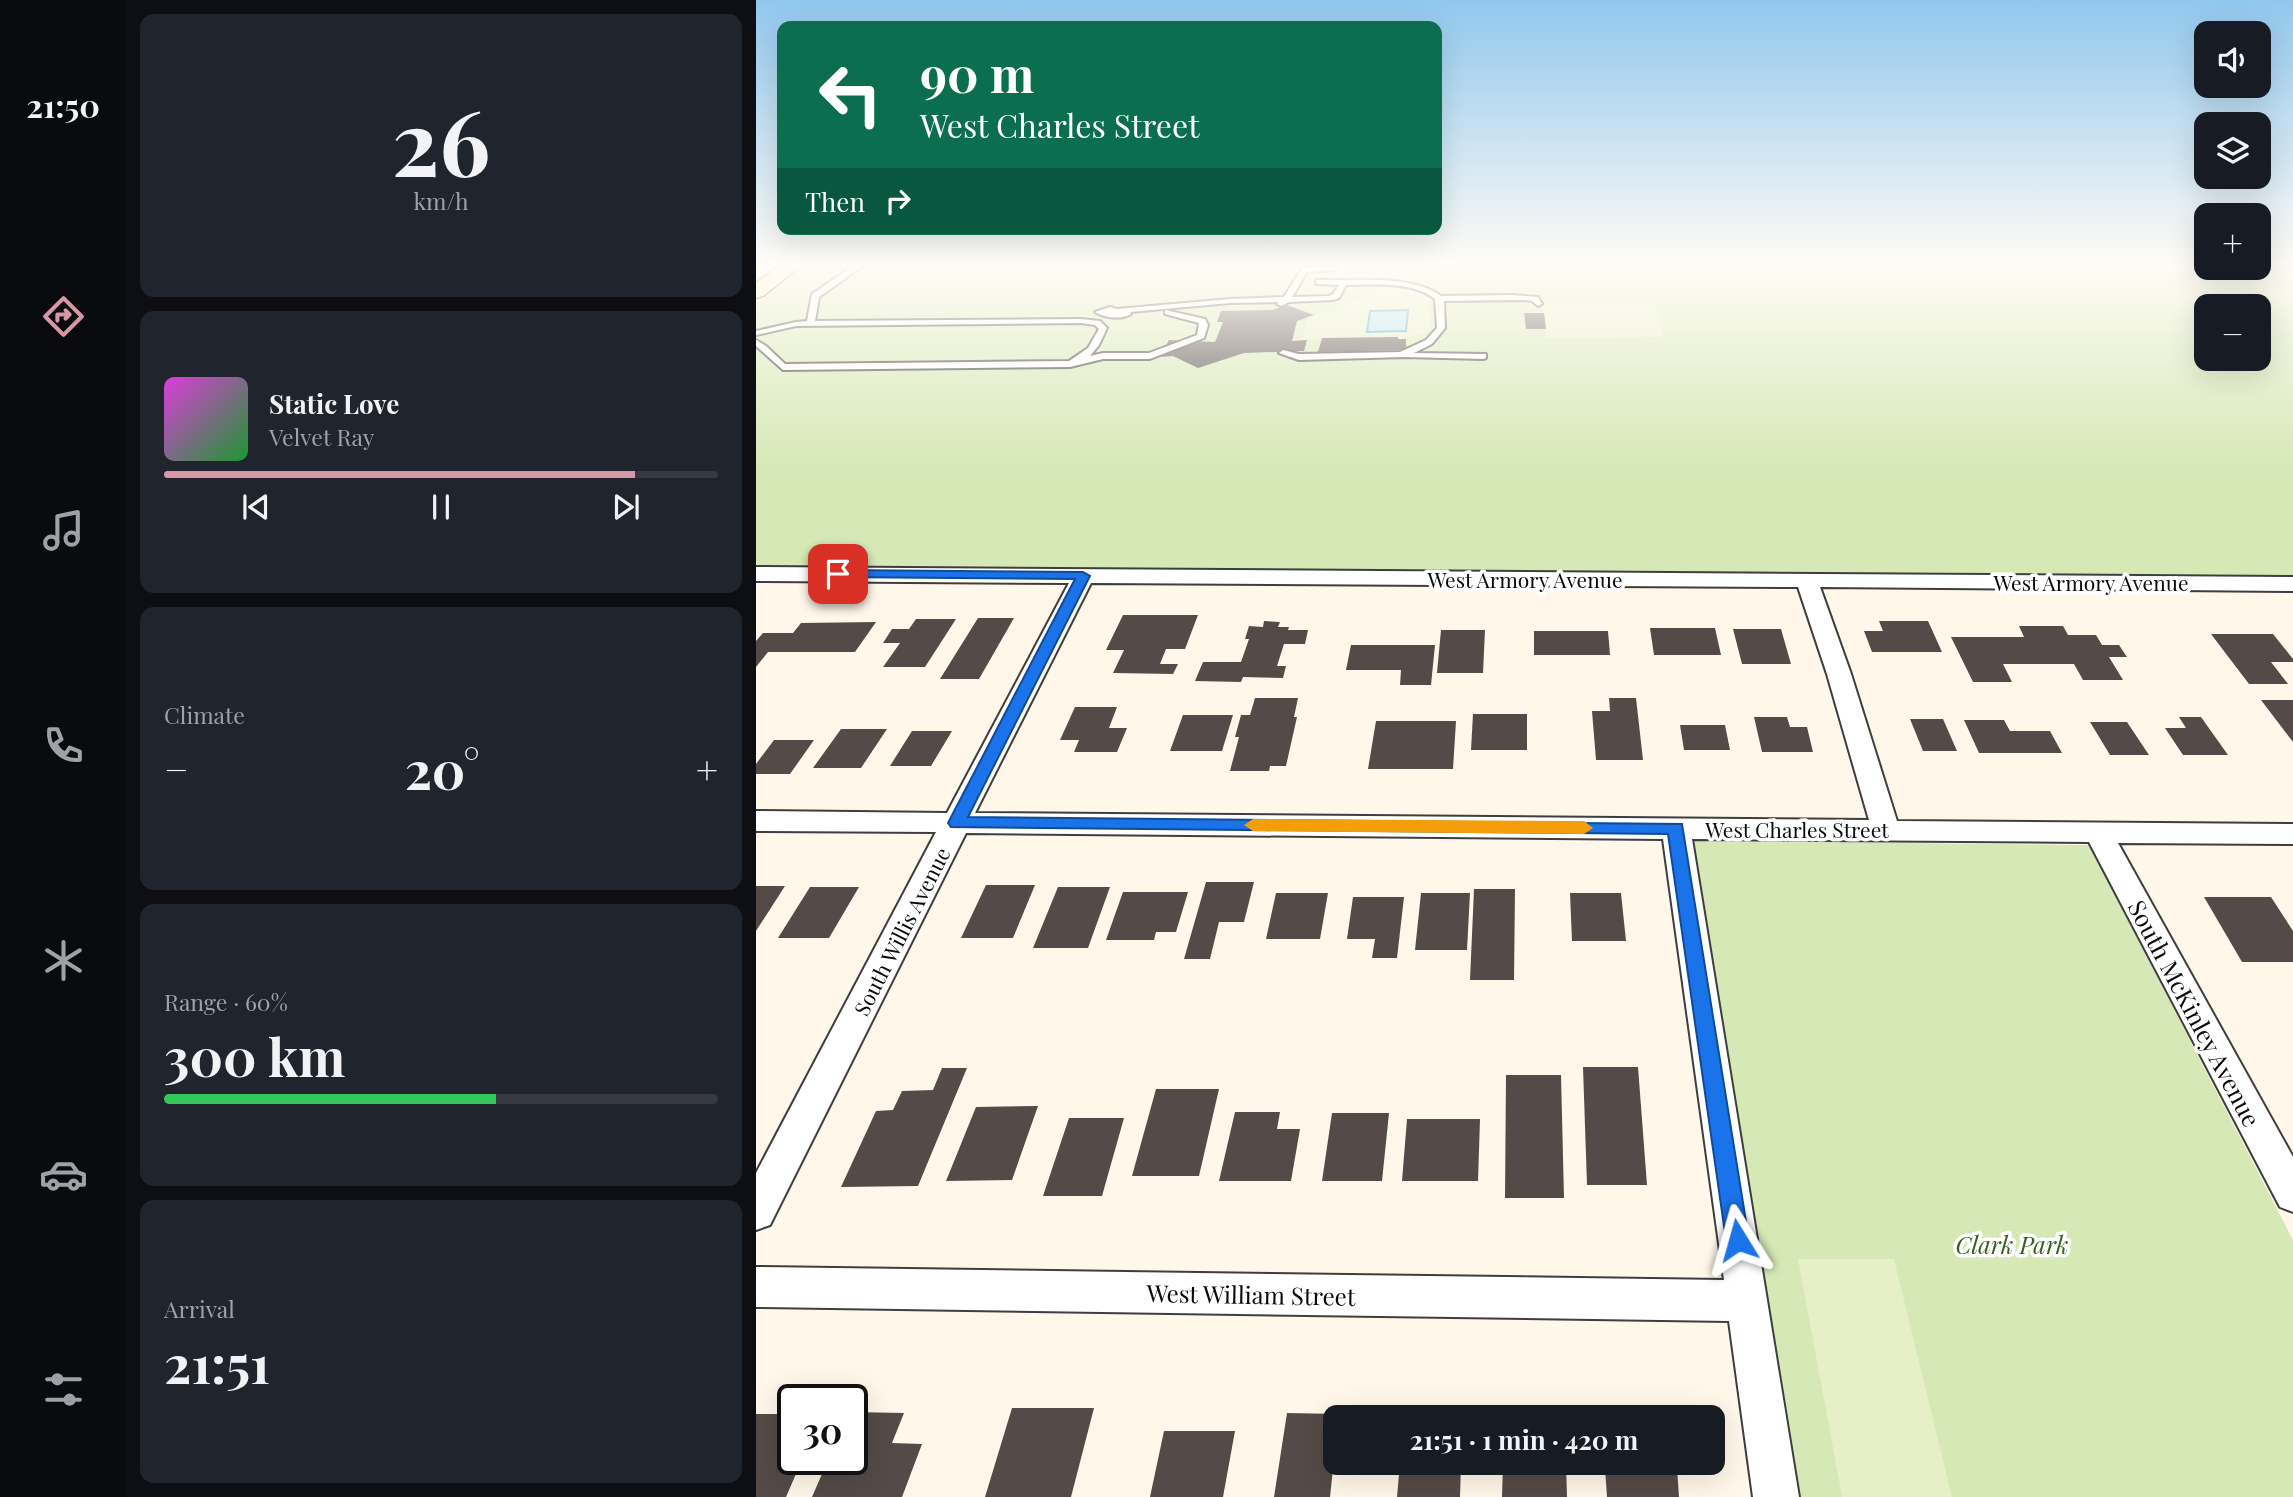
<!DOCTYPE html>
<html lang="en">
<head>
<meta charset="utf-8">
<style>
  :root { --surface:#171b24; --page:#20242c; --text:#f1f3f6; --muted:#9ea1a6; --line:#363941; --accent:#d797a4 }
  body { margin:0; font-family:"Playfair Display",serif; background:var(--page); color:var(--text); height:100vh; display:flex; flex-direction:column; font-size:26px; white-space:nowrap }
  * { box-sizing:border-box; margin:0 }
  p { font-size:23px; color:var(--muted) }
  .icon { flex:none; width:38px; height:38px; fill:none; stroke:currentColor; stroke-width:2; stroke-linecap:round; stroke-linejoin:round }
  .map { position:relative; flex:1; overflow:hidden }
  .sheet { display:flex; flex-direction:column; gap:14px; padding:14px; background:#0d0f14; width:630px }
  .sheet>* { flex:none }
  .guide { position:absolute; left:21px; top:21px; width:665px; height:214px; border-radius:14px; box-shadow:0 7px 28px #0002; background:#0b6e4f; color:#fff; overflow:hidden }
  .controls { position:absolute; left:1438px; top:21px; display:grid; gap:14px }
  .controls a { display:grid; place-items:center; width:77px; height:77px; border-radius:14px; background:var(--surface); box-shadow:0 7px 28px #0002; font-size:35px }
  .speed { position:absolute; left:21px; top:1384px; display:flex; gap:14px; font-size:35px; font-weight:700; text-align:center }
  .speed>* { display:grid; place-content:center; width:91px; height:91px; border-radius:50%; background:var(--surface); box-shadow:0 7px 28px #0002; line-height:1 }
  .speed .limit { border:4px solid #111; border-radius:10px; background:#fff; color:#111 }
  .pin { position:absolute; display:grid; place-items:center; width:60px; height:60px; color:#fff; margin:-30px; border-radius:14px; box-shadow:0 4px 10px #0006 }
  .me { position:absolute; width:77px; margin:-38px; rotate:352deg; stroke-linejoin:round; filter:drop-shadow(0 0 5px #0008) }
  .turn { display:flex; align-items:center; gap:24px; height:147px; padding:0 28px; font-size:32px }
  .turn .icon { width:91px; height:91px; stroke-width:2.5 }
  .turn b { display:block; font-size:49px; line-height:60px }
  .then { display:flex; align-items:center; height:66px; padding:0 28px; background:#0003; gap:14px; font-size:26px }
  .big { font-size:52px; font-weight:700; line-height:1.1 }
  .sheet .card { flex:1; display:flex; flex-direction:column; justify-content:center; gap:10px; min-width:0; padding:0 24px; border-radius:14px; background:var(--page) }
  .sheet .dial { align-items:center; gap:0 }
  .dial b { font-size:91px; line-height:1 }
  .song { display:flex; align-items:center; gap:21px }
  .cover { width:84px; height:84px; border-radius:10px; background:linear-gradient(135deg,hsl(300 70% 55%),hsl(130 70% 35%)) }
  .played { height:7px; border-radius:4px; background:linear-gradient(90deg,var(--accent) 85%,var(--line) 85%) }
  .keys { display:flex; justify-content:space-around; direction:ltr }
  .heat { display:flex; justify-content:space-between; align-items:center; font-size:38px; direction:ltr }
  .charge { height:10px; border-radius:5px; background:linear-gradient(90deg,#34c759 60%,var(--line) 0) }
  .trip { position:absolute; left:567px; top:1405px; width:402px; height:70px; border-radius:14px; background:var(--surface); box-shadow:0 7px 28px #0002; font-weight:700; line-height:70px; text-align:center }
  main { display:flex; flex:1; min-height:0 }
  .menu { display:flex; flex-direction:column; width:126px; justify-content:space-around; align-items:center; background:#090b0e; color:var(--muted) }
  .menu .icon { width:49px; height:49px }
  .menu .active { color:var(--accent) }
  .menu b { font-size:32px; color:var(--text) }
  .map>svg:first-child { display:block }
</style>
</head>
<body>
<main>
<nav class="menu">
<b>21:50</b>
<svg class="icon active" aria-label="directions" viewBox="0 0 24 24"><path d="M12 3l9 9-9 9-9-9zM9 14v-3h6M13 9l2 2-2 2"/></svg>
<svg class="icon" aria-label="music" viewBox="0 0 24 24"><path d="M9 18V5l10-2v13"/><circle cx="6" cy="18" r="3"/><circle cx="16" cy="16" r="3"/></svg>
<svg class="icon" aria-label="phone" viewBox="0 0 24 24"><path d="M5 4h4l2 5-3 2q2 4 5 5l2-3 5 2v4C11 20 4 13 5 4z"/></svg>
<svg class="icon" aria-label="climate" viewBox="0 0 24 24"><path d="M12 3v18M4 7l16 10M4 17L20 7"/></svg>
<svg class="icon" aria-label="car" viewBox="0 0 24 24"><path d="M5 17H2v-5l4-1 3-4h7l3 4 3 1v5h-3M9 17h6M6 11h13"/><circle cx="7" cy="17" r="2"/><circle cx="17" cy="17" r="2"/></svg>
<svg class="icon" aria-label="filters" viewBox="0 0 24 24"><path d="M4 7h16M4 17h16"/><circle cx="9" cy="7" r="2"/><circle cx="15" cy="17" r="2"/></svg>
</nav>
<section class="sheet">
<div class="card dial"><b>26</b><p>km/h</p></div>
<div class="card">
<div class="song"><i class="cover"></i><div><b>Static Love</b><p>Velvet Ray</p></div></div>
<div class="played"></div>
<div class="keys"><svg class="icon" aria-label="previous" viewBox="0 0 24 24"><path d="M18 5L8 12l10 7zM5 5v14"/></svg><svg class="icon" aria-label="pause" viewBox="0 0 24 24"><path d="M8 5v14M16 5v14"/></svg><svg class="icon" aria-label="next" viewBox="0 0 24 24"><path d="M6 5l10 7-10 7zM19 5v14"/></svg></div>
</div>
<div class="card"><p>Climate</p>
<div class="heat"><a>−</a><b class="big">20°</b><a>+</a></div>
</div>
<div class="card"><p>Range · 60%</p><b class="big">300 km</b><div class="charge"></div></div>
<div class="card"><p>Arrival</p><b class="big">21:51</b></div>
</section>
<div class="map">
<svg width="1537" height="1497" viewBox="0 0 1537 1497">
  <rect width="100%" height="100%" fill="#fff8ea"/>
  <g fill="#d5e8b5" fill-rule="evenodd">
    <path d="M56 262H1451V268H1503V262H1537V576L0 568V304ZM1451 306H1503V359H1451Z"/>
    <polygon points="937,841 1333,845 1537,1240 1537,1497 1042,1497"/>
  </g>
  <g fill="#e6efc6">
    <polygon points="647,290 672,297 675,323 669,334 642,339 642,337 546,340 552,317 578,312 591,302 622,291"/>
    <polygon points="897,303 908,337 790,338 786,304"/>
    <polygon points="1042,1259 1138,1259 1196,1497 1086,1497"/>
  </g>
  <polygon fill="#b0e3f5" stroke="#38a2ca" stroke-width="2" points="652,310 650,331 611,332 614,311"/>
  <g fill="#544b48">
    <polygon points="531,305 558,315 541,321 536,341 551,340 548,351 488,353 442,368 417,356 404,357 413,340 459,342 467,322 461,322 465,311 516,310"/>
    <polygon points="768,313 788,313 790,329 770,329"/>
    <polygon points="642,337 642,339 650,339 650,350 562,352 566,338"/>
    <polygon points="367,615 442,615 429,649 410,649 404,664 422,664 417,674 357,673 368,650 350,650"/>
    <polygon points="222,618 258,618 223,679 184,679"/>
    <polygon points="160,619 200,619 169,667 127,667 144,643 127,643 136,629 153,629"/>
    <polygon points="508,621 524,622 522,627 533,627 532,630 552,630 549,644 528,644 521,666 530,666 527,678 487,677 485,682 439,681 447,662 485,662 493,639 489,639 493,626 507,627"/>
    <polygon points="1123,621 1172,621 1186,652 1116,652 1108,631 1127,631"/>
    <polygon points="120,622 99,652 12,652 0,667 0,641 7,633 37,633 45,623"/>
    <polygon points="1263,626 1307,626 1312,635 1340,635 1346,645 1363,645 1371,657 1353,657 1367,680 1327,680 1318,664 1247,664 1256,682 1217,682 1195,637 1268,637"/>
    <polygon points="894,628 959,628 965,655 898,655"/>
    <polygon points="977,629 1025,629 1035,664 986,664"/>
    <polygon points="685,630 729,630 727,673 681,673"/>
    <polygon points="778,631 852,631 854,655 778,655"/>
    <polygon points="1455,634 1517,634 1537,659 1537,662 1515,662 1532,684 1493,684"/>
    <polygon points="595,645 679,645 675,685 644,685 645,670 590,670"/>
    <polygon points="499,698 542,698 538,717 541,717 530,766 514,766 513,771 474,771 483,737 479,737 485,715 494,715"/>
    <polygon points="853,698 880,698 887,760 840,760 836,711 854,711"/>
    <polygon points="1505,700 1537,700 1537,742"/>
    <polygon points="319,707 361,707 353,728 371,728 361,752 318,752 323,740 304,740"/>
    <polygon points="717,714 771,714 771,750 715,750"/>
    <polygon points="427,715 477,715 466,751 414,751"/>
    <polygon points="998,717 1031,717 1034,727 1051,727 1057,752 1006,752"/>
    <polygon points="1423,717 1445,717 1472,755 1427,755 1409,728 1430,728"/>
    <polygon points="1154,719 1187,719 1201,751 1167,751"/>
    <polygon points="1208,720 1248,720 1254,731 1294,731 1306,753 1223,753"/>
    <polygon points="620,721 700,721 697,769 612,769"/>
    <polygon points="1334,722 1371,722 1393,755 1354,755"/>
    <polygon points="924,725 969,725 974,750 928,750"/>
    <polygon points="85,729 131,729 105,768 57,768"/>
    <polygon points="156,731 196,731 175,766 134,766"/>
    <polygon points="18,740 58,740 34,774 0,774 0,764"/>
    <polygon points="450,882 498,882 488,922 463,922 454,959 428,959"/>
    <polygon points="230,885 279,885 257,938 205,938"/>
    <polygon points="0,886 29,886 0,931"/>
    <polygon points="54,887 103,887 73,938 22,938"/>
    <polygon points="302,887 354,887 332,948 277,948"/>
    <polygon points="718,889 759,889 758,980 714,980"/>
    <polygon points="367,892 432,892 420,932 400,932 398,940 350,940"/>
    <polygon points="520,893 572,893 564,939 510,939"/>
    <polygon points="665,893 714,893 711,950 659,950"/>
    <polygon points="814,893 865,893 870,941 816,941"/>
    <polygon points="597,897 648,897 641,958 616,958 619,939 591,939"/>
    <polygon points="1448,897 1515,897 1537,931 1537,962 1486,962"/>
    <polygon points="827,1067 882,1067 891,1185 831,1185"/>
    <polygon points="186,1068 211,1068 162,1186 85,1187 120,1111 137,1110 146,1091 177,1090"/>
    <polygon points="750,1075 805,1075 808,1198 749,1198"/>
    <polygon points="400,1089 463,1089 443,1176 376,1176"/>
    <polygon points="282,1106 256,1180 190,1181 220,1107"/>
    <polygon points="479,1112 524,1112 521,1129 544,1129 535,1181 463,1181"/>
    <polygon points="576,1113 633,1113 626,1181 566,1181"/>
    <polygon points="313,1118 368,1118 346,1196 287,1196"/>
    <polygon points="651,1119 724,1119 722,1181 646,1181"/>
    <polygon points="256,1408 338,1408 315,1497 229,1497"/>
    <polygon points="96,1412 148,1413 136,1443 166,1444 146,1497 56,1497 72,1460 96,1460"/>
    <polygon points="531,1413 584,1414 583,1418 579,1418 579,1450 574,1497 518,1497"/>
    <polygon points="0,1414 37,1414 37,1460 46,1460 30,1497 0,1497"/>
    <polygon points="408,1431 479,1431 467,1497 394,1497"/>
    <polygon points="644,1463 705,1463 704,1497 641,1497"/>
    <polygon points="747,1463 810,1463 811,1497 746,1497"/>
    <polygon points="849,1468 921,1468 923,1497 851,1497"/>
  </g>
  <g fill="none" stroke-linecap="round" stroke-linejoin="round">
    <defs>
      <g id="lane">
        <polygon points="103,262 112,262 63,297 59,321 325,319 344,321 351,328 343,345 334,356 347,353 393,353 441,335 443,323 409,314 409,310 449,319 452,325 448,338 394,359 347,359 314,367 27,370 0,346 0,340 10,346 29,364 313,361 332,348 343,329 339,325 325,323 40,326 0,335 0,331 40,322 51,321 56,294"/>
        <path d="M582 266 583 268 579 270 551 272 536 297 573 296 577 294 583 285 560 284V280H563C598 281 656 274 685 296L755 295 782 297 786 304 782 306 776 301 767 300 688 301 689 328 676 344 658 353 730 354V358L727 359 649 357 543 360 523 353 527 350 543 354 644 352 670 340 681 328 679 299C656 281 619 285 590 285L583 298 577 300 533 302 525 306 521 304 523 302 474 303 374 312 375 314C365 320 349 318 339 312L354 307 361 309 474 299 528 297 546 268Z"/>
      </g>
      <path id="street" d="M0 567 1537 577V591L1064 587 1095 674 1141 821 1537 824V844L1362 843 1537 1157V1212L1524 1207 1333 842 936 839 1043 1497H997L973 1321 0 1307V1267L968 1280 907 839 210 833 14 1225 0 1230V1173L180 832 0 831V811L191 813 313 583 0 581ZM335 583 1042 587 1071 674 1113 820 219 813Z"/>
      <polygon id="secondary" points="29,262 50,262 7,296 0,298 0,283"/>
    </defs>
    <use href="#lane" stroke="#3e3e3e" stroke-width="4"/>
    <use href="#street" stroke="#3e3e3e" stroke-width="4"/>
    <use href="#secondary" stroke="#2d2d2d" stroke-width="3"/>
    <use href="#lane" fill="#fff" fill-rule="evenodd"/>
    <use href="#street" fill="#fff" fill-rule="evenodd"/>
    <use href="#secondary" fill="#fee9a6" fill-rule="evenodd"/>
  </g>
  <linearGradient id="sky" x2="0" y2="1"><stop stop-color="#91c7ed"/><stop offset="0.56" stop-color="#fffcf6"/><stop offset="1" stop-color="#fffcf6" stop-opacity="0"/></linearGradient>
  <rect width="1537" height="472" fill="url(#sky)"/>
  <polygon fill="#1a73e8" stroke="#114b97" stroke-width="2" points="82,570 327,572 334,576 212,817 926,824 993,1240 990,1249 982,1252 973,1249 970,1240 912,834 195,827 192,823 319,579 77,577 77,571"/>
  <polygon fill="#f59e0b" points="497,819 828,821 837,828 828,834 497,831 488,825"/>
  <g text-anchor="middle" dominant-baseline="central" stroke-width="7" stroke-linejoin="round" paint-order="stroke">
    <g font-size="21" fill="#0b0b0b" stroke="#fff">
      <text x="769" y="579">West Armory Avenue</text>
      <text x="1335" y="582">West Armory Avenue</text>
      <text x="1041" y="829">West Charles Street</text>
      <text transform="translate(145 931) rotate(-63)">South Willis Avenue</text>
    </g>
    <g font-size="24" fill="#0b0b0b" stroke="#fff">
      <text transform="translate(1439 1013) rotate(62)">South McKinley Avenue</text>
      <text transform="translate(495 1294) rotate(1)">West William Street</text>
    </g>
    <g font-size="24" font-style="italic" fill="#34611d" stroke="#fff">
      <text x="1256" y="1244">Clark Park</text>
    </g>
  </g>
</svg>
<div class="controls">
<a><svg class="icon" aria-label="sound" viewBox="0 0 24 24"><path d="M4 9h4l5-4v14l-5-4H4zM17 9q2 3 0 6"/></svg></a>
<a><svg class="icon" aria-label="layers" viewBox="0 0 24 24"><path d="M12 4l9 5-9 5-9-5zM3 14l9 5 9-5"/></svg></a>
<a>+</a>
<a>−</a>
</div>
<div class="speed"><div class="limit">30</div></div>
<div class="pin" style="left:82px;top:574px;background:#d93025"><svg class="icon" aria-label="arrive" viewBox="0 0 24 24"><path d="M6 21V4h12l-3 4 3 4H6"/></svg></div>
<svg class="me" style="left:982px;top:1240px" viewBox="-20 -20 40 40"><path d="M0-17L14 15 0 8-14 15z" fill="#1a73e8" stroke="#fff" stroke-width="4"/></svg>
<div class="trip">21:51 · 1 min · 420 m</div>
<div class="guide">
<div class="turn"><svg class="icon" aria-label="left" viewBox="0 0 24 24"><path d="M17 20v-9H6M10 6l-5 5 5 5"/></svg><div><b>90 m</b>West Charles Street</div></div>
<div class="then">Then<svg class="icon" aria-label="right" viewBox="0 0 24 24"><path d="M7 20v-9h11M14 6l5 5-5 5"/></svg></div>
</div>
</div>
</main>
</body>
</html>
